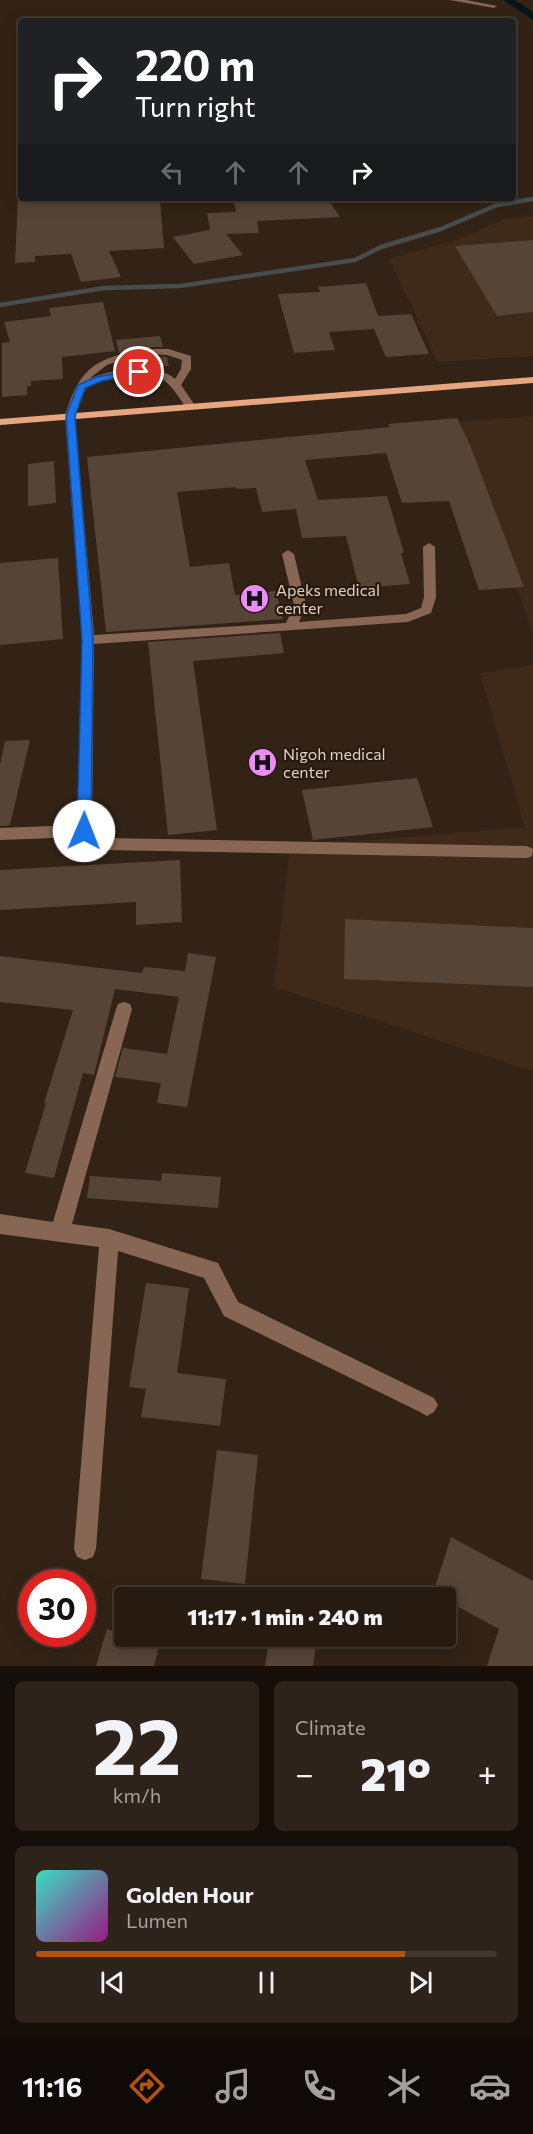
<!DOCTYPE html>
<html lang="en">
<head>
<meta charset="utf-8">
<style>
  :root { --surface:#261a11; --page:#2e231a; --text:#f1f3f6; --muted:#a4a19f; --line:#423831; --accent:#b45309 }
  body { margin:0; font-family:Commissioner,sans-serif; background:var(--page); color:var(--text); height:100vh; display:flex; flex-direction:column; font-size:22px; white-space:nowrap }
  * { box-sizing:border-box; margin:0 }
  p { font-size:20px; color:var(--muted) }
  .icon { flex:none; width:33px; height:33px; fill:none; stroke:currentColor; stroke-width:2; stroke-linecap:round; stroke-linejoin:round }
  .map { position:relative; height:1666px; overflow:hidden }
  .panel { display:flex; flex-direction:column; gap:15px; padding:15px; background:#150e09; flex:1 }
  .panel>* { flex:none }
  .banner { position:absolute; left:18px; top:18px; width:498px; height:183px; border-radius:6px; box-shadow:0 3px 15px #0003,0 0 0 2px var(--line); background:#202124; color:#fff; overflow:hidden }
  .speed { position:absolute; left:18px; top:1569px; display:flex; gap:12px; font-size:30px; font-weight:700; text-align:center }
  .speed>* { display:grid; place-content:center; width:78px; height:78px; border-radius:50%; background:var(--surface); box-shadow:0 3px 15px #0003,0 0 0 2px var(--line); line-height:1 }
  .speed .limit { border:9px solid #d22; background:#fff; color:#111 }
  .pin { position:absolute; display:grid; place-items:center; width:51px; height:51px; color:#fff; margin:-26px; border:3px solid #fff; border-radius:50%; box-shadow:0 2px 6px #0007 }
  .me { position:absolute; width:66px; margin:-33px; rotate:1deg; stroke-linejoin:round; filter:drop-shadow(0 0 4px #0008) }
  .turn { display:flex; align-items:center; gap:21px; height:126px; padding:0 18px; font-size:27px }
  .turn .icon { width:78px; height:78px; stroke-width:2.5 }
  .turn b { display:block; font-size:42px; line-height:51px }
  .lanes { display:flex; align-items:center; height:57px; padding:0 18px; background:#0003; justify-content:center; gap:30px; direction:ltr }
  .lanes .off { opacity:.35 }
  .big { font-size:45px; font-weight:800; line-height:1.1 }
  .panel .widget { flex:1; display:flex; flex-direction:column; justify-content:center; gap:9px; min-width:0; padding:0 21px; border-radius:9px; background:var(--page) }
  .panel .dial { align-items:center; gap:0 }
  .dial b { font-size:78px; line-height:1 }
  .song { display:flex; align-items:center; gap:18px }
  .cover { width:72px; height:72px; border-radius:9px; background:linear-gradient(135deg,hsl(170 70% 55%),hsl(310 70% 35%)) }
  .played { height:6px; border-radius:3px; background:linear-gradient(90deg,var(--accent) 80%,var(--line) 80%) }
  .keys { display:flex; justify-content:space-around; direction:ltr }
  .heat { display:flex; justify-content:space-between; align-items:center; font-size:33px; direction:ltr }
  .panel .tiles { flex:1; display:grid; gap:15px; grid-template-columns:1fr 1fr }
  .widget:last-child { grid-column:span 2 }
  .trip { position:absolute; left:114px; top:1587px; width:342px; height:60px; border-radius:6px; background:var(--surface); box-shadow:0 3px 15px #0003,0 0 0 2px var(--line); font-weight:800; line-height:60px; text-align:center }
  .tab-bar { display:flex; height:96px; justify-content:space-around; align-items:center; background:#0f0a07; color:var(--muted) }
  .tab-bar .icon { width:42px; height:42px }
  .tab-bar .current { color:var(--accent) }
  .tab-bar b { font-size:27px; color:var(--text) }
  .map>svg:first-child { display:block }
</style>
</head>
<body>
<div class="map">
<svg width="533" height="1666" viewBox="0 0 533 1666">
  <rect width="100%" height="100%" fill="#332317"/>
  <g fill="#3f2918">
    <polygon points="533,216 533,356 438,362 389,259 456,240 505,219"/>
    <polygon points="533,416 533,633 456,422"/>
    <polygon points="533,665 533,1071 274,987 290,847 525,827 480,673"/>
  </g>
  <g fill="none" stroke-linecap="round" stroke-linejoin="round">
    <polyline stroke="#464d4c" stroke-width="4.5" points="0,305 104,288 180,286 355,260 381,247 441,229 497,205 533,199"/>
    <polygon fill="#061517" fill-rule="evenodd" points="503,0 515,0 533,12 533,20"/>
  </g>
  <g fill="#564437">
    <polygon points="18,198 117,198 117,203 160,201 164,248 109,251 121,277 81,282 71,254 35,256 35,262 15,263"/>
    <polygon points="266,198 327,198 340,217 257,221 259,233 226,234 243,255 194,264 173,237 210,230 207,213 236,212 234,201 266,200"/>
    <polygon points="533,240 533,312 497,316 455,246"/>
    <polygon points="366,283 378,316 411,314 429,354 386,357 374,329 329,332 335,350 294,353 278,294 320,292 318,287"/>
    <polygon points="103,302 115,351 62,357 63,379 31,381 31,386 27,386 27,395 2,397 2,343 10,342 4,322 51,316 49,308"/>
    <polygon points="160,336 163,347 152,347 146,352 150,356 167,357 169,366 123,367 121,363 143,356 144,353 137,349 119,353 116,340"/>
    <polygon points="457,418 470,445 524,587 479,590 449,501 402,503 386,453 305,460 318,500 387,496 404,553 401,553 410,584 359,588 346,536 302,538 296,509 262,512 256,488 236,489 236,487 177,492 190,567 229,563 235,595 276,591 283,619 106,632 87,457 390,427 388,424"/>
    <polygon points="54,461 56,503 28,506 28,464"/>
    <polygon points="58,558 63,639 0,645 0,563"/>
    <polygon points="280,633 284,653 193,661 217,830 168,835 148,642"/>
    <polygon points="30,740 10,825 0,826 0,765 5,741"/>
    <polygon points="417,778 433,827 313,840 302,790"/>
    <polygon points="180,860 182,922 136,925 136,902 0,910 0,870"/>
    <polygon points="345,919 533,928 533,987 344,979"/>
    <polygon points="188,953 216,957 187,1107 157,1103 161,1083 115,1077 123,1048 167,1054 179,997 115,989 94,1075 83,1073 54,1178 25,1173 46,1103 44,1103 73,1010 0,1002 0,956 142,973 144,967 185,971"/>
    <polygon points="162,1173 221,1177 218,1208 87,1198 90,1176 161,1181"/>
    <polygon points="146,1283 189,1288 177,1373 226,1379 220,1426 141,1417 146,1389 129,1387"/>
    <polygon points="217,1450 258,1455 245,1584 201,1579"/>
    <polygon points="451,1537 533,1581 533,1666 487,1666 499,1629 433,1593"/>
    <polygon points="107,1629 159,1647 154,1666 96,1666"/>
    <polygon points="270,1636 317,1636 313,1666 265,1666"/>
  </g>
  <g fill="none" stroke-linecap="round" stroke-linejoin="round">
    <g fill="#876754" fill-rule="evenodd">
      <polygon points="450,0 466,0 497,6 494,8"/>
      <path d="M153 349H168L191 356V369L181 385 196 407 195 409H187C179 398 172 384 159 377 143 368 101 380 86 388L75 416 94 635 286 623 294 605 282 554 288 550 294 554 306 605 299 622 406 614 421 608 424 597 423 547 429 543 435 547 436 597 431 613 408 622 94 644 92 829 95 834 106 838 527 846 533 849 532 856 527 858 105 850 85 842 80 837 0 840V828L77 825 82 640 65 416C78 373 91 359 137 351L142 354 107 365 90 378C116 370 152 360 175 379L181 369 182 360 167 355 150 354 148 352Z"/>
      <polygon points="124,1002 130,1004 132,1009 72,1224 109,1229 218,1263 238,1302 434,1398 438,1405 434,1412 427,1416 420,1412 224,1316 204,1278 118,1251 96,1549 93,1557 85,1560 77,1557 74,1549 99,1247 0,1234 0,1214 53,1222 116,1009 118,1004"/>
    </g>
    <polygon fill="#e7a67f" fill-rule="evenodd" points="533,377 533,383 0,425 0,419"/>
  </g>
  <polygon fill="#1a73e8" stroke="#114b97" stroke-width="1.5" points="139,369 143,372 142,373 102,381 85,388 75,416 93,640 91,831 84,836 77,831 82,640 66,416 78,385 96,377"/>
  <defs>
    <symbol id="hospital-disc" viewBox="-11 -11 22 22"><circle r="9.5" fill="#ed8cf9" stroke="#291a0d"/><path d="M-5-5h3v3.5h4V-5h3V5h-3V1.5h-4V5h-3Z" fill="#111"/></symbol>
  </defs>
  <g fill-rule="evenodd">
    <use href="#hospital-disc" x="238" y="582" width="33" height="33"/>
    <use href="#hospital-disc" x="246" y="746" width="33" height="33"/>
  </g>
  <g text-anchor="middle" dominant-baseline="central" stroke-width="4.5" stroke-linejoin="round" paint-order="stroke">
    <g font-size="16" fill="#dcd1c9" stroke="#291a0d" text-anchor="start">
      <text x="276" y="589">Apeks medical<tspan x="276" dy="18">center</tspan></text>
      <text x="283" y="753">Nigoh medical<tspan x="283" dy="18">center</tspan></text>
    </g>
  </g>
</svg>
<div class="speed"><div class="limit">30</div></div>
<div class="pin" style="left:139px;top:372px;background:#d93025"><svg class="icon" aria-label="arrive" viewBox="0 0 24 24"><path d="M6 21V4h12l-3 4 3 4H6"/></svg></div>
<svg class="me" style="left:84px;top:831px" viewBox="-20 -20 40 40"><circle r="19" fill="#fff"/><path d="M0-13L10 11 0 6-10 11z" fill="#1a73e8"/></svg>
<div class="trip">11:17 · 1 min · 240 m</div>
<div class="banner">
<div class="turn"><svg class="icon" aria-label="right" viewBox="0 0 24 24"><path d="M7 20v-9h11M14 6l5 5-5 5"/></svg><div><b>220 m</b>Turn right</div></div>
<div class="lanes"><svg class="icon off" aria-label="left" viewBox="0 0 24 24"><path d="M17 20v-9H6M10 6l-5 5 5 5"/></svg><svg class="icon off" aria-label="ahead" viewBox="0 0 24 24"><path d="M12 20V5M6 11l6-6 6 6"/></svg><svg class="icon off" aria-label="ahead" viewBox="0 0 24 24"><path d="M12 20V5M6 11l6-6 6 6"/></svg><svg class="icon" aria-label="right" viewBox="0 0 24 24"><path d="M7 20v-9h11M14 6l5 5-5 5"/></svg></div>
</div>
</div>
<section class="panel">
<div class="tiles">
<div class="widget dial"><b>22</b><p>km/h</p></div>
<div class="widget"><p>Climate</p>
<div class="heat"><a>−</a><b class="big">21°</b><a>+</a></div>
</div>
<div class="widget">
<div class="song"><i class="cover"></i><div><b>Golden Hour</b><p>Lumen</p></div></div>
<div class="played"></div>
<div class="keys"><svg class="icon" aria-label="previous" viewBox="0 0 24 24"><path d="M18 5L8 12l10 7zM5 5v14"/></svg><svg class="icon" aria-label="pause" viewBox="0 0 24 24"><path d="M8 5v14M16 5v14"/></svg><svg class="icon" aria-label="next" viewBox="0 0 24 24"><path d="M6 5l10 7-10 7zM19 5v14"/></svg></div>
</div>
</div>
</section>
<nav class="tab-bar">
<b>11:16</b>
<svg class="icon current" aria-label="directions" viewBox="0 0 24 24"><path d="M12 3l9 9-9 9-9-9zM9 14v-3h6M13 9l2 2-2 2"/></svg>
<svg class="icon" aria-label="music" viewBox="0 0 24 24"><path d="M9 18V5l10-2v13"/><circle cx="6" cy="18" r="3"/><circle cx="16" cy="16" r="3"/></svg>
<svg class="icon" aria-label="phone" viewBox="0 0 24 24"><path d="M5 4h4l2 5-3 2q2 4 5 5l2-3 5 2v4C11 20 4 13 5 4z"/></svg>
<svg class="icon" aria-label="climate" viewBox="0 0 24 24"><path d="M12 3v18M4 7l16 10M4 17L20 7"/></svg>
<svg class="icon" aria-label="car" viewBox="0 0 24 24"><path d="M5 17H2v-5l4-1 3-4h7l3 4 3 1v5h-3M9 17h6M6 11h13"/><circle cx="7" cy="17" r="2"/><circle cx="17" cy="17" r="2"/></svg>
</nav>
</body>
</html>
